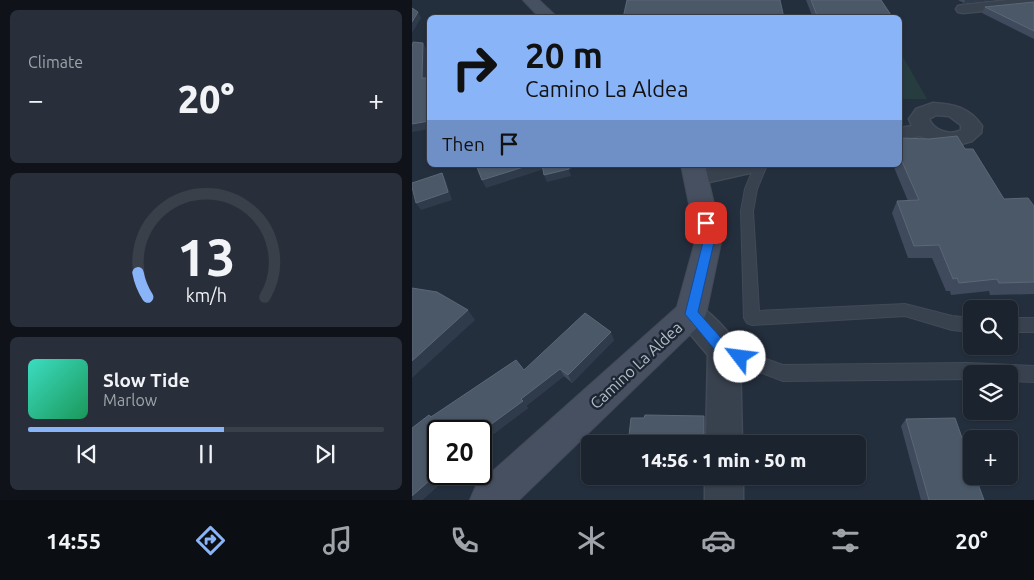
<!DOCTYPE html>
<html lang="en">
<head>
<meta charset="utf-8">
<style>
  :root { --surface:#1b232e; --page:#282f3a; --text:#f1f3f6; --muted:#a0a4aa; --line:#39404a; --accent:#8ab4f8 }
  body { margin:0; font-family:Ubuntu,sans-serif; background:var(--page); color:var(--text); height:100vh; display:flex; flex-direction:column; font-size:19px; white-space:nowrap }
  * { box-sizing:border-box; margin:0 }
  p { font-size:16px; color:var(--muted) }
  .icon { flex:none; width:28px; height:28px; fill:none; stroke:currentColor; stroke-width:2; stroke-linecap:round; stroke-linejoin:round }
  .map { position:relative; flex:1; overflow:hidden }
  .sheet { display:flex; flex-direction:column; gap:10px; padding:10px; background:#0f1319; width:412px }
  .sheet>* { flex:none }
  .banner { position:absolute; left:15px; top:15px; width:475px; height:152px; border-radius:8px; box-shadow:0 1px 4px #0004,0 0 0 1px var(--line); background:#8ab4f8; color:#111; overflow:hidden }
  .controls { position:absolute; left:551px; top:300px; display:grid; gap:10px }
  .controls a { display:grid; place-items:center; width:55px; height:55px; border-radius:8px; background:var(--surface); box-shadow:0 1px 4px #0004,0 0 0 1px var(--line); font-size:25px }
  .speed { position:absolute; left:15px; top:420px; display:flex; gap:10px; font-size:25px; font-weight:700; text-align:center }
  .speed>* { display:grid; place-content:center; width:65px; height:65px; border-radius:50%; background:var(--surface); box-shadow:0 1px 4px #0004,0 0 0 1px var(--line); line-height:1 }
  .speed .limit { border:2px solid #111; border-radius:8px; background:#fff; color:#111 }
  .pin { position:absolute; display:grid; place-items:center; width:42px; height:42px; color:#fff; margin:-21px; border-radius:10px; box-shadow:0 2px 8px #0006 }
  .me { position:absolute; width:55px; margin:-28px; rotate:300deg; stroke-linejoin:round; filter:drop-shadow(0 0 4px #0008) }
  .turn { display:flex; align-items:center; gap:18px; height:105px; padding:0 15px; font-size:22px }
  .turn .icon { width:65px; height:65px; stroke-width:2.5 }
  .turn b { display:block; font-size:35px; line-height:42px }
  .then { display:flex; align-items:center; height:48px; padding:0 15px; background:#0003; gap:10px; font-size:19px }
  .big { font-size:38px; font-weight:800; line-height:1.1 }
  .sheet .widget { flex:1; display:flex; flex-direction:column; justify-content:center; gap:8px; min-width:0; padding:0 18px; border-radius:8px; background:var(--page) }
  .sheet .dial { align-items:center; gap:0 }
  .dial svg { height:130px; overflow:visible; fill:none; stroke:var(--line); stroke-width:7; stroke-linecap:round; text-anchor:middle }
  .dial text { fill:var(--text); stroke:none }
  .song { display:flex; align-items:center; gap:15px }
  .cover { width:60px; height:60px; border-radius:8px; background:linear-gradient(135deg,hsl(170 70% 55%),hsl(150 70% 35%)) }
  .played { height:5px; border-radius:2px; background:linear-gradient(90deg,var(--accent) 55%,var(--line) 55%) }
  .keys { display:flex; justify-content:space-around; direction:ltr }
  .heat { display:flex; justify-content:space-between; align-items:center; font-size:28px; direction:ltr }
  .trip { position:absolute; left:169px; top:435px; width:285px; height:50px; border-radius:8px; background:var(--surface); box-shadow:0 1px 4px #0004,0 0 0 1px var(--line); font-weight:800; line-height:50px; text-align:center }
  .dock { display:flex; height:80px; justify-content:space-around; align-items:center; background:#0b0e12; color:var(--muted) }
  .dock .icon { width:35px; height:35px }
  .dock .active { color:var(--accent) }
  .dock b { font-size:22px; color:var(--text) }
  main { display:flex; flex:1; min-height:0 }
  .map>svg:first-child { display:block }
</style>
</head>
<body>
<main>
<section class="sheet">
<div class="widget"><p>Climate</p>
<div class="heat"><a>−</a><b class="big">20°</b><a>+</a></div>
</div>
<div class="widget dial"><svg viewBox="0 0 100 80">
<path d="M14 69A42 42 0 1 1 86 69"/>
<path d="M14 69A42 42 0 0 1 8 54" stroke="#8ab4f8"/>
<text x="50" y="56" font-size="32" font-weight="700">13</text>
<text x="50" y="72" font-size="11">km/h</text>
</svg></div>
<div class="widget">
<div class="song"><i class="cover"></i><div><b>Slow Tide</b><p>Marlow</p></div></div>
<div class="played"></div>
<div class="keys"><svg class="icon" aria-label="previous" viewBox="0 0 24 24"><path d="M18 5L8 12l10 7zM5 5v14"/></svg><svg class="icon" aria-label="pause" viewBox="0 0 24 24"><path d="M8 5v14M16 5v14"/></svg><svg class="icon" aria-label="next" viewBox="0 0 24 24"><path d="M6 5l10 7-10 7zM19 5v14"/></svg></div>
</div>
</section>
<div class="map">
<svg width="622" height="500" viewBox="0 0 622 500">
  <rect width="100%" height="100%" fill="#242f3e"/>
  <polygon fill="#263c3f" points="488,57 491,57 515,99 488,99"/>
  <g fill="none" stroke-linecap="round" stroke-linejoin="round">
    <defs>
      <g id="lane">
        <polygon points="343,165 355,165 345,189 341,211 347,311 493,304 540,316 560,318 560,332 540,330 493,316 340,325 335,323 332,318 329,211 333,189"/>
        <rect x="598" y="318" width="24" height="14"/>
        <polygon points="312,344 371,365 555,363 622,366 622,382 598,381 598,374 560,374 560,379 371,381 306,356 304,351 306,346"/>
      </g>
      <g id="street">
        <polygon points="598,0 622,0 622,6 551,13 546,12 544,9 546,6 551,5"/>
        <path d="M521 103C542 104 558 108 570 126L569 133 560 141 546 145 529 144 508 136 488 140V128L500 126 497 119 504 109ZM524 115 537 116 549 125V130C538 136 522 131 517 119Z"/>
        <polygon points="310,165 354,165 351,170 284,185 276,183 273,178 276,173"/>
        <path d="M279 302C296 308 320 334 328 351L330 444H294L296 355 269 323 264 314 269 305Z"/>
        <rect x="293" y="476" width="38" height="24"/>
      </g>
      <g id="secondary">
        <polygon points="111,0 127,0 146,18 128,18"/>
        <polygon points="269,165 293,165 310,238 294,314 290,323 107,500 58,500 64,486 265,307 284,238"/>
      </g>
    </defs>
    <use href="#lane" stroke="#414a57" stroke-width="2"/>
    <use href="#street" stroke="#414a57" stroke-width="3"/>
    <use href="#secondary" stroke="#414a57" stroke-width="2"/>
    <use href="#lane" fill="#38414e" fill-rule="evenodd"/>
    <use href="#street" fill="#38414e" fill-rule="evenodd"/>
    <use href="#secondary" fill="#465061" fill-rule="evenodd"/>
  </g>
  <g fill="#3f4b5c">
    <polygon points="394,0 469,0 481,18 401,18"/>
    <polygon points="546,0 580,0 552,3"/>
    <polygon points="622,2 622,39 570,13 573,7"/>
    <polygon points="488,138 553,149 592,199 622,206 622,294 578,295 577,291 539,295 538,291 534,291 520,258 496,258 480,213 485,201 496,201 481,165 488,165"/>
    <polygon points="202,340 160,383 152,376 114,406 116,408 76,438 74,436 26,431 26,474 37,476 10,500 0,500 17,415 19,416 112,370"/>
    <polygon points="494,419 572,500 509,500 489,426"/>
  </g>
  <g fill="#2f3b4b">
    <polygon points="553,0 580,0 552,3"/>
    <polygon points="6,12 9,18 0,33 0,22"/>
    <polygon points="11,43 15,50 14,85 10,78"/>
    <polygon points="18,119 18,129 0,132 0,124"/>
    <polygon points="118,165 131,165 132,169 74,188 70,180"/>
    <polygon points="156,165 159,165 160,169 157,170 159,176 135,182 132,175"/>
    <polygon points="30,173 34,181 40,200 9,210 4,203"/>
    <polygon points="56,310 63,320 0,378 0,361"/>
    <polygon points="199,332 202,340 160,383 156,375"/>
    <polygon points="148,369 152,376 114,406 116,408 76,438 74,436 69,440 69,431 65,431"/>
    <polygon points="26,460 26,467 23,462"/>
    <polygon points="26,473 35,474 37,476 10,500 0,500 0,496"/>
  </g>
  <g fill="#4b5868" stroke="#5c6777">
    <polygon points="215,0 368,0 372,18 211,18"/>
    <polygon points="399,0 469,0 481,18 406,18"/>
    <polygon points="622,2 622,31 573,7"/>
    <polygon points="0,8 6,12 0,22"/>
    <polygon points="1,42 11,43 10,78 18,78 18,119 17,121 0,124 0,48"/>
    <polygon points="545,136 553,149 561,149 592,199 616,198 622,206 622,282 587,283 585,279 547,283 545,278 541,279 527,245 502,246 485,201 507,200 488,157 488,138 517,139"/>
    <polygon points="64,165 118,165 70,180"/>
    <polygon points="130,165 156,165 157,169 132,175"/>
    <polygon points="30,173 36,192 4,203 0,187 0,183"/>
    <polygon points="0,288 25,292 56,310 0,361"/>
    <polygon points="173,313 199,332 156,375 148,369 109,399 111,401 70,431 68,429 65,431 26,431 26,460 23,462 26,467 26,473 0,496 0,428 17,415 19,417 104,360 112,370"/>
    <polygon points="233,415 292,416 292,439 294,441 302,441 302,444 216,444 219,418 232,418"/>
    <polygon points="543,418 560,466 560,476 563,476 572,500 517,500 494,419"/>
  </g>
  <polygon fill="#1a73e8" stroke="#114b97" points="294,219 299,223 303,238 286,312 317,347 333,353 335,357 333,362 328,364 308,356 273,314 292,238 288,223"/>
  <g text-anchor="middle" dominant-baseline="central" stroke-width="5" stroke-linejoin="round" paint-order="stroke">
    <g font-size="16" fill="#b4bcc9" stroke="#1d2633">
      <text transform="translate(224 365) rotate(-43)">Camino La Aldea</text>
    </g>
  </g>
</svg>
<div class="controls">
<a><svg class="icon" aria-label="search" viewBox="0 0 24 24"><circle cx="10" cy="10" r="6"/><path d="M15 15l6 6"/></svg></a>
<a><svg class="icon" aria-label="layers" viewBox="0 0 24 24"><path d="M12 4l9 5-9 5-9-5zM3 14l9 5 9-5"/></svg></a>
<a>+</a>
</div>
<div class="speed"><div class="limit">20</div></div>
<div class="pin" style="left:294px;top:223px;background:#d93025"><svg class="icon" aria-label="arrive" viewBox="0 0 24 24"><path d="M6 21V4h12l-3 4 3 4H6"/></svg></div>
<svg class="me" style="left:328px;top:357px" viewBox="-20 -20 40 40"><circle r="19" fill="#fff"/><path d="M0-13L10 11 0 6-10 11z" fill="#1a73e8"/></svg>
<div class="trip">14:56 · 1 min · 50 m</div>
<div class="banner">
<div class="turn"><svg class="icon" aria-label="right" viewBox="0 0 24 24"><path d="M7 20v-9h11M14 6l5 5-5 5"/></svg><div><b>20 m</b>Camino La Aldea</div></div>
<div class="then">Then<svg class="icon" aria-label="arrive" viewBox="0 0 24 24"><path d="M6 21V4h12l-3 4 3 4H6"/></svg></div>
</div>
</div>
</main>
<nav class="dock">
<b>14:55</b>
<svg class="icon active" aria-label="directions" viewBox="0 0 24 24"><path d="M12 3l9 9-9 9-9-9zM9 14v-3h6M13 9l2 2-2 2"/></svg>
<svg class="icon" aria-label="music" viewBox="0 0 24 24"><path d="M9 18V5l10-2v13"/><circle cx="6" cy="18" r="3"/><circle cx="16" cy="16" r="3"/></svg>
<svg class="icon" aria-label="phone" viewBox="0 0 24 24"><path d="M5 4h4l2 5-3 2q2 4 5 5l2-3 5 2v4C11 20 4 13 5 4z"/></svg>
<svg class="icon" aria-label="climate" viewBox="0 0 24 24"><path d="M12 3v18M4 7l16 10M4 17L20 7"/></svg>
<svg class="icon" aria-label="car" viewBox="0 0 24 24"><path d="M5 17H2v-5l4-1 3-4h7l3 4 3 1v5h-3M9 17h6M6 11h13"/><circle cx="7" cy="17" r="2"/><circle cx="17" cy="17" r="2"/></svg>
<svg class="icon" aria-label="filters" viewBox="0 0 24 24"><path d="M4 7h16M4 17h16"/><circle cx="9" cy="7" r="2"/><circle cx="15" cy="17" r="2"/></svg>
<b>20°</b>
</nav>
</body>
</html>
